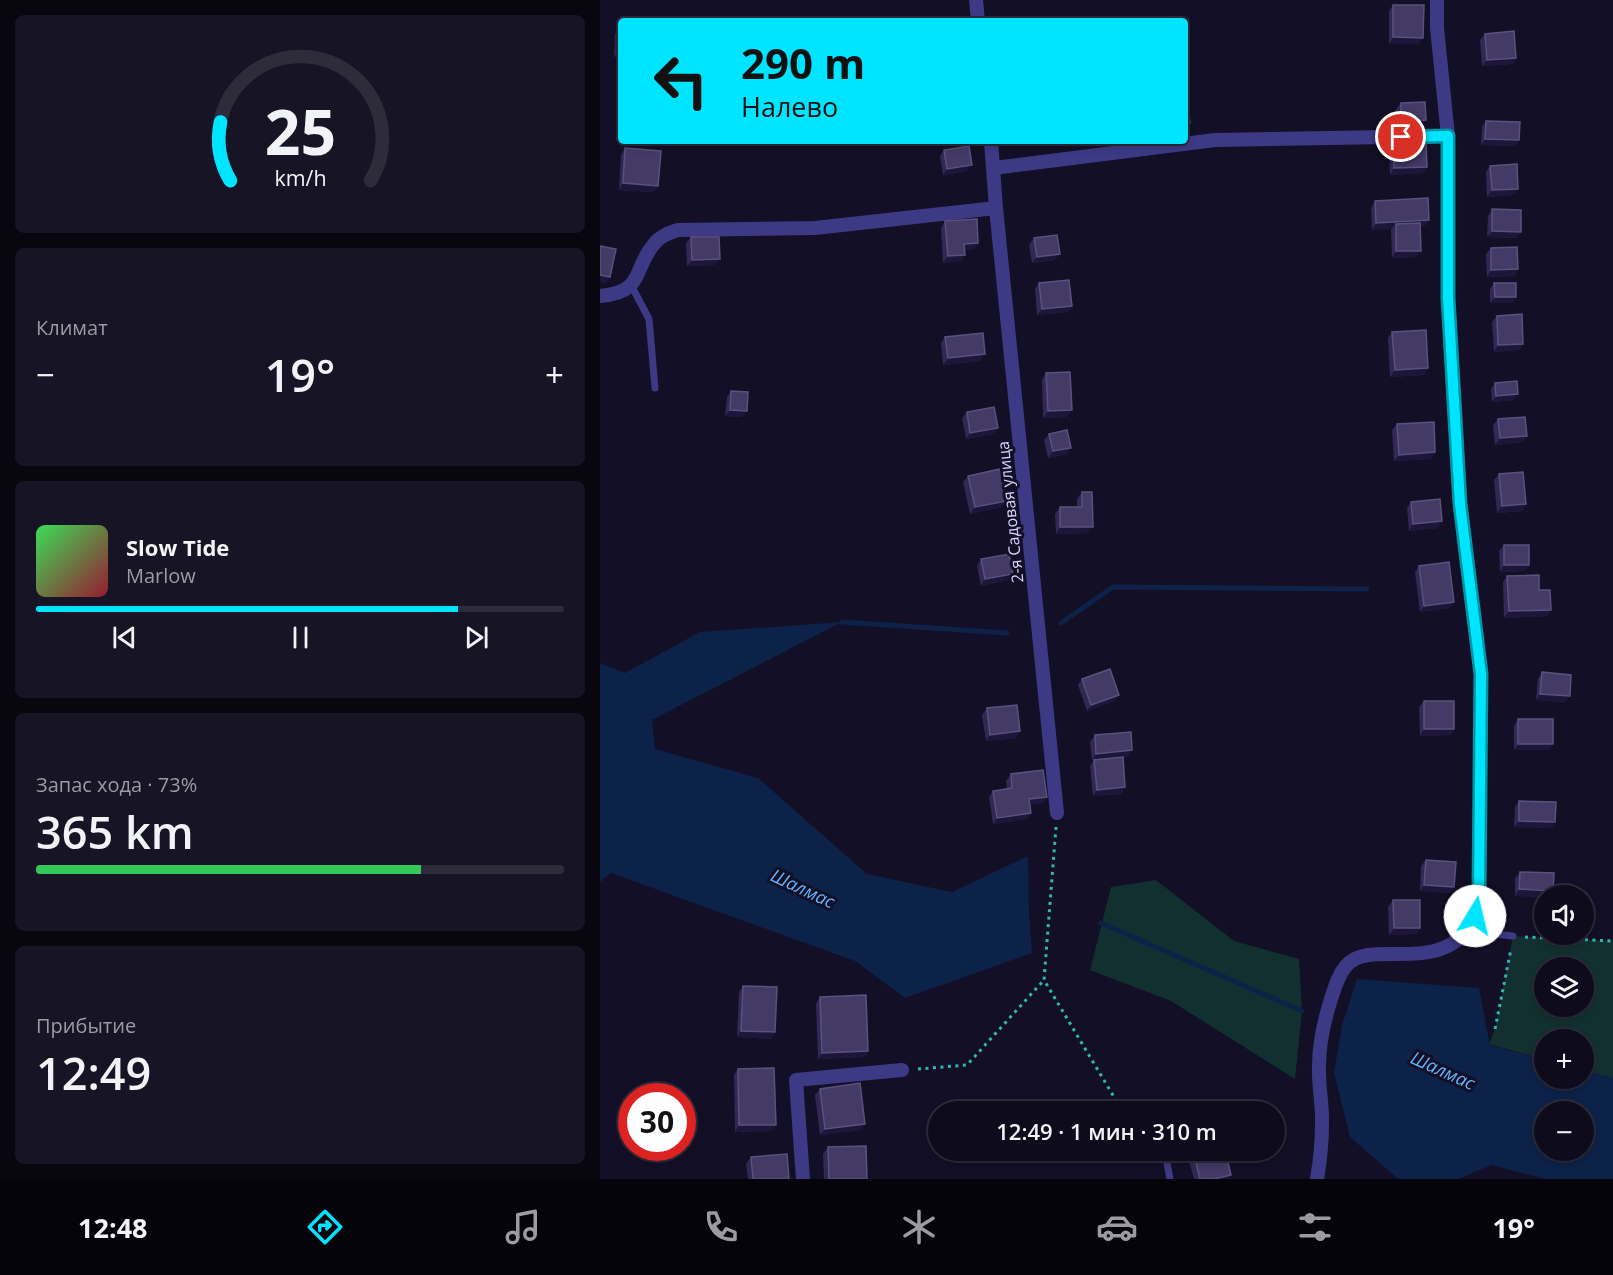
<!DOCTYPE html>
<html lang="ru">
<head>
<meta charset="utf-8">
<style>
  :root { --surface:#0e0b1c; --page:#171425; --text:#f1f3f6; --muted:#9b9ba3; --line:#2e2b3b; --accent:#00e5ff }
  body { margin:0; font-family:"Open Sans",sans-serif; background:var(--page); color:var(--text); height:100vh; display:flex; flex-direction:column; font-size:22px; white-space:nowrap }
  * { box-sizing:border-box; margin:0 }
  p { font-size:20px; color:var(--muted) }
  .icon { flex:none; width:33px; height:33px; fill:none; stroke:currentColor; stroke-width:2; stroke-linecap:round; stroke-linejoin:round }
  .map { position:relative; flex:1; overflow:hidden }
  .drawer { display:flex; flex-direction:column; gap:15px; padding:15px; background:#08060f; width:600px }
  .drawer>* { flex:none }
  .top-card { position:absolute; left:18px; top:18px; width:570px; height:126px; border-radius:6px; box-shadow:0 3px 9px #0003,0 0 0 2px var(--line); background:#00e5ff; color:#111; overflow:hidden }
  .fabs { position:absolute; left:934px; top:885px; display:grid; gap:12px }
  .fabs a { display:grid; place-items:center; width:60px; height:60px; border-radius:50%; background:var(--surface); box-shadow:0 3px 9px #0003,0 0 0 2px var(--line); font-size:30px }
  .speed { position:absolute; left:18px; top:1083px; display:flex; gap:12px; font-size:30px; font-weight:700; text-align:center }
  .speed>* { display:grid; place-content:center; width:78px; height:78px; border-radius:50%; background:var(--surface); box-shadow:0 3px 9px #0003,0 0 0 2px var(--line); line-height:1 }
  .speed .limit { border:9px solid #d22; background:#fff; color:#111 }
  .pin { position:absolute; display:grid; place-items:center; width:51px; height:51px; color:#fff; margin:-26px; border:3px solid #fff; border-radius:50%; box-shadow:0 2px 6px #0007 }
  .me { position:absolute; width:66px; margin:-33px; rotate:9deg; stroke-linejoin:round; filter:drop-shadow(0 0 4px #0008) }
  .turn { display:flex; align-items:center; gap:21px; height:126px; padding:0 24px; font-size:27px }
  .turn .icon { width:78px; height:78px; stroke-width:2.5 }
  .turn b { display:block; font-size:42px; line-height:51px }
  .big { font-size:45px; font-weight:600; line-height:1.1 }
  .drawer .tile { flex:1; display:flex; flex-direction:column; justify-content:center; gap:9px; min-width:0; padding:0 21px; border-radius:9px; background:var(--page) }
  .drawer .dial { align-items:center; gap:0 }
  .dial svg { height:156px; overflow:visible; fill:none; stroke:var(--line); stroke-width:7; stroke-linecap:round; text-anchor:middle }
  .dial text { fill:var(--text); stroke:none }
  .song { display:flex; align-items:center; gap:18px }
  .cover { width:72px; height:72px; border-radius:9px; background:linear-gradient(135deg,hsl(130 70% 55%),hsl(350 70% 35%)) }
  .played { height:6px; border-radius:3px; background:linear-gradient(90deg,var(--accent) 80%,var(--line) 80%) }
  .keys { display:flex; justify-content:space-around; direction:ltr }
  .heat { display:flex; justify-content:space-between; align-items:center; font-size:33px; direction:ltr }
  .charge { height:9px; border-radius:4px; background:linear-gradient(90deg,#34c759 73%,var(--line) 0) }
  .trip { position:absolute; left:328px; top:1101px; width:357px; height:60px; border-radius:30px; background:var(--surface); box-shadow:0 3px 9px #0003,0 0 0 2px var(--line); font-weight:600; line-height:60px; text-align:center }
  .dock { display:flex; height:96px; justify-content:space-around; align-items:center; background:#06040b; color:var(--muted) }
  .dock .icon { width:42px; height:42px }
  .dock .active { color:var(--accent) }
  .dock b { font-size:27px; color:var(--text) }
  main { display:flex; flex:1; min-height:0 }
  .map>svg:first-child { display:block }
</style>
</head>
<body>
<main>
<section class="drawer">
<div class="tile dial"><svg viewBox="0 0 100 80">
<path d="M14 69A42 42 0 1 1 86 69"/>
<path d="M14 69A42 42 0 0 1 9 39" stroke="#00e5ff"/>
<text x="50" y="56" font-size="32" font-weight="700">25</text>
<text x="50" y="72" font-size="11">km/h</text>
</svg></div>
<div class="tile"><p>Климат</p>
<div class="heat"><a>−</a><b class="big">19°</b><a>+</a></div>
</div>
<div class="tile">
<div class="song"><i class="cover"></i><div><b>Slow Tide</b><p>Marlow</p></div></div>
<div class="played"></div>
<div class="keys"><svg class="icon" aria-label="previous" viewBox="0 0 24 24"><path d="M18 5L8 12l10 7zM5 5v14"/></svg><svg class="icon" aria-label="pause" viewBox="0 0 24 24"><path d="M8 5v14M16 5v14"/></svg><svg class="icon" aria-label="next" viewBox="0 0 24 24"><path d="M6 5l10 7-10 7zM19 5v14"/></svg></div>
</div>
<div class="tile"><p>Запас хода · 73%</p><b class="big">365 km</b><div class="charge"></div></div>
<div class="tile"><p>Прибытие</p><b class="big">12:49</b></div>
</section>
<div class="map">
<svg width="1013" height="1179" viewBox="0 0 1013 1179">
  <rect width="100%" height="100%" fill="#130f26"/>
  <g fill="#12302f" fill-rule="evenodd">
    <polygon points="556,880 634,941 699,959 702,1011 695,1079 571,1001 490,970 511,887"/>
    <path d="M913 936 1013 941V1078L984 1071V1040H945V1060L889 1044 895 1029ZM945 968H984V1006H945Z"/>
  </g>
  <g fill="#0c2248" fill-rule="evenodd">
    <polygon points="242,622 52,720 55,749 158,778 267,874 352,892 428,856 429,914 432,953 305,998 255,961 11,873 0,882 0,663 25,673 100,632"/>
    <path d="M757 979 879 988 890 1045 945 1060V1078H984V1071L1013 1078V1179H946L891 1165 859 1179H798L750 1137 734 1073 742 1025ZM945 1112H984V1150H945Z"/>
  </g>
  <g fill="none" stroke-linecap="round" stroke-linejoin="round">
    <g stroke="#0c2248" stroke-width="5">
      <polyline points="242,622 407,633"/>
      <polyline points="461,623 513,587 767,589"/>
      <polyline points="501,923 702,1011"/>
    </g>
    <g stroke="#2fb8b0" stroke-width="3" stroke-dasharray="3 4.5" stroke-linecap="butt">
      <polyline points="456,827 444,980 523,1112"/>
      <polyline points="925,937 1013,941"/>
      <polyline points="895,1029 911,949"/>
      <polyline points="318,1069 367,1065 444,980"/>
    </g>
    <g stroke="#3d3a85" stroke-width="7">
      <polyline points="31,285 49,319 55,388"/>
      <polyline points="868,931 913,936"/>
      <polyline points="565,1152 570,1179"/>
    </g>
    <g stroke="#3d3a85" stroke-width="14">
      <polyline points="376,0 378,21"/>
      <polyline points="391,141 396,208 457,813"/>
      <polyline points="394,168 615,140 848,136"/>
      <path d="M0 296C45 292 32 270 54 244 60 236 69 233 78 230L215 228 396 208"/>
      <polyline points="203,1179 196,1080 302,1070"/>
      <path d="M717 1179C720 1161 722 1143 722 1125 723 1105 718 1085 719 1066 719 1042 724 1021 731 999 735 987 738 975 746 966 769 938 833 974 867 930 876 920 877 905 879 892L881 674 860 504 848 298V136L837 28V0"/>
    </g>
  </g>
  <g fill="#312854">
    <polygon points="793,5 819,44 789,44 789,11"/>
    <polygon points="19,28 21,58 14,57 15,34"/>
    <polygon points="885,34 916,58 912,64 882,66 880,40"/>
    <polygon points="801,103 826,120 821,126 797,127 796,109"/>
    <polygon points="886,121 919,140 915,146 881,145 882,127"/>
    <polygon points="793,143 827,167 823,173 790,175 789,149"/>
    <polygon points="25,148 54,192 19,190 21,155"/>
    <polygon points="344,150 367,171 343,175 340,156"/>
    <polygon points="890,166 918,189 914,195 887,197 886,172"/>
    <polygon points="775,201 825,226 820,226 816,257 792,258 791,230 792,228 772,230 771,208"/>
    <polygon points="892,209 916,238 887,237 888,216"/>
    <polygon points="345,221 378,243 374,249 365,250 365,255 360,261 343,263 341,228"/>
    <polygon points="91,237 115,265 87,266 86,243"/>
    <polygon points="434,238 455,260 432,263 429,245"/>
    <polygon points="891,248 918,269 914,276 887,277 886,254"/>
    <polygon points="439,283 472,306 468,312 437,315 435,289"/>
    <polygon points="894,283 916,297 912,303 890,303 890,289"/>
    <polygon points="897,316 923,344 919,350 894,352 892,322"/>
    <polygon points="792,332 824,375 790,377 788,338"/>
    <polygon points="345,337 381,361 343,365 341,343"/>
    <polygon points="446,373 467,417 443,418 442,380"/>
    <polygon points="895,383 914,400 892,402 891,389"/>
    <polygon points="131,391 142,417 125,416 127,397"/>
    <polygon points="367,412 398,428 393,434 366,439 362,418"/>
    <polygon points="898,419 927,436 923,442 895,445 893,425"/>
    <polygon points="797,424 835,452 831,459 794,461 792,430"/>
    <polygon points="449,434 467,454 448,458 444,440"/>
    <polygon points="899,474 926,504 922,511 897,513 894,480"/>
    <polygon points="368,476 402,507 370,514 363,482"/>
    <polygon points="482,492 488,533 456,534 455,514 460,507 477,507 477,499"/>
    <polygon points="811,502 838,528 809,531 807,508"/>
    <polygon points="904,545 929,565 925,571 900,572 899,551"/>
    <polygon points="381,559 409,580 381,586 377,566"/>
    <polygon points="819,566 850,608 820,612 815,572"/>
    <polygon points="907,576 939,590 951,610 947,616 904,618 903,582"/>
    <polygon points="942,672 965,702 936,700 938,679"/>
    <polygon points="482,679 514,701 487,711 478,685"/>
    <polygon points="824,701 854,729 850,735 820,736 819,707"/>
    <polygon points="387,708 420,731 416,738 386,741 382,715"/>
    <polygon points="918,719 953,744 949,750 914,750 914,726"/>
    <polygon points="495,735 532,750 528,757 523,757 525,787 521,794 493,796 490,766 494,760 492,760 490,742"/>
    <polygon points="411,774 447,797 443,803 430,805 431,813 427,819 393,824 389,797 393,791 407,789 406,781"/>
    <polygon points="919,801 955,822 951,828 914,827 915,807"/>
    <polygon points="826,860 854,887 850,893 820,891 821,866"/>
    <polygon points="920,872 945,896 945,897 915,896 915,878"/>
    <polygon points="793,900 820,928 816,934 789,935 788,907"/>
    <polygon points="143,986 175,1032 171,1039 137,1037 139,992"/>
    <polygon points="220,997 268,1051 264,1057 218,1059 216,1004"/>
    <polygon points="138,1069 176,1125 171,1131 135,1132 134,1075"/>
    <polygon points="220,1089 261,1130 220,1135 215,1095"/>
    <polygon points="228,1147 267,1179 224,1179 223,1154"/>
    <polygon points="589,1150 625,1150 631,1175 628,1179 594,1179 587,1154"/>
    <polygon points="151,1157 189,1179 148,1179 146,1164"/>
  </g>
  <g fill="#1d163a">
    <polygon points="793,37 823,38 819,44 789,44"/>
    <polygon points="18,51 21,51 21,58 14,57"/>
    <polygon points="916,58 912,64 882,66 887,60"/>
    <polygon points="826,120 821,126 797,127 801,121"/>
    <polygon points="590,123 585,130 585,124"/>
    <polygon points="885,139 919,140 915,146 881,145"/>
    <polygon points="372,165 367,171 343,175 347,169"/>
    <polygon points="827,167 823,173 790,175 794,168"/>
    <polygon points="23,183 58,186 54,192 19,190"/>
    <polygon points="918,189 914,195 887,197 892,190"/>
    <polygon points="829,220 825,226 796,228 796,224 792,228 772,230 776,223"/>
    <polygon points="892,231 921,232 916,238 887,237"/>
    <polygon points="378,243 374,249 360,250 364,244"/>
    <polygon points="796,251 821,251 816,257 792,258"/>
    <polygon points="460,254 455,260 432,263 437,257"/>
    <polygon points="365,255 360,261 343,263 348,256"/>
    <polygon points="120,259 115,265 87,266 92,260"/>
    <polygon points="918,269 914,276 887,277 891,270"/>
    <polygon points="0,275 10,277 6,284 0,282"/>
    <polygon points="895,297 916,297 912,303 890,303"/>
    <polygon points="472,306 468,312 437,315 442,309"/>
    <polygon points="923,344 919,350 894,352 898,345"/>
    <polygon points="385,354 381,361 343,365 348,358"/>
    <polygon points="828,368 824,375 790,377 795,370"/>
    <polygon points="918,394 914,400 892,402 896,396"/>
    <polygon points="130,410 147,411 142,417 125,416"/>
    <polygon points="472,410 467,417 443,418 448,411"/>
    <polygon points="398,428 393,434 366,439 370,433"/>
    <polygon points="927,436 923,442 895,445 900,438"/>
    <polygon points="471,448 467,454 448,458 453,451"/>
    <polygon points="835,452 831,459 794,461 799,455"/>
    <polygon points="407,501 402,507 370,514 375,507"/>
    <polygon points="926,504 922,511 897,513 902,506"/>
    <polygon points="842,521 838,528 809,531 813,524"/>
    <polygon points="460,527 493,527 488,533 456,534"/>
    <polygon points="904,565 929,565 925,571 900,572"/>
    <polygon points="413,574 409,580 381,586 385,579"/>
    <polygon points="854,602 850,608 820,612 824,606"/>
    <polygon points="951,610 947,616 904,618 909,611"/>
    <polygon points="940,694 970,696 965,702 936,700"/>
    <polygon points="519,695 514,701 487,711 491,705"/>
    <polygon points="824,729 854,729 850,735 820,736"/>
    <polygon points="420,731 416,738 386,741 390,735"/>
    <polygon points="918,744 953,744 949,750 914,750"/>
    <polygon points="532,750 528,757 492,760 496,754"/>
    <polygon points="525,787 521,794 493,796 497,790"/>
    <polygon points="447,797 443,803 425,806 429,799"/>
    <polygon points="431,813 427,819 393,824 397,818"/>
    <polygon points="919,821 955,822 951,828 914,827"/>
    <polygon points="824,885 854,887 850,893 820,891"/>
    <polygon points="919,889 953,891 950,896 945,896 945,897 915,896"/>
    <polygon points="794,928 820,928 816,934 789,935"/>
    <polygon points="141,1031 175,1032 171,1039 137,1037"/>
    <polygon points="268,1051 264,1057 218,1059 222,1053"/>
    <polygon points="265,1124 261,1130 220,1135 225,1129"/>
    <polygon points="139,1125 176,1125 171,1131 135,1132"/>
    <polygon points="631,1175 628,1179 614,1179"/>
  </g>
  <g fill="#433a66" stroke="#5a527e" stroke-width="1.5">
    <polygon points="793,5 824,5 823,38 793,37"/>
    <polygon points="360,18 361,21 333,21"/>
    <polygon points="19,28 21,28 21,51 18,51"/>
    <polygon points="914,31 916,58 887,60 885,34"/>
    <polygon points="585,91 586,91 590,123 585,124"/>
    <polygon points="825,102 826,120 801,121 801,103"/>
    <polygon points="886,121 920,122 919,140 885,139"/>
    <polygon points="826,142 827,167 794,168 793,143"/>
    <polygon points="369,146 372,165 347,169 344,150"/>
    <polygon points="25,148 61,151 58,186 23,183"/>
    <polygon points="917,164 918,189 892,190 890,166"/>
    <polygon points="828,198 829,220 776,223 775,201"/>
    <polygon points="892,209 921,210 921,232 892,231"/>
    <polygon points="377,219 378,243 364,244 365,255 348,256 345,221"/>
    <polygon points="820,223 821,251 796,251 796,224"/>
    <polygon points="457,235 460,254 437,257 434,238"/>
    <polygon points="91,237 119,237 120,259 92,260"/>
    <polygon points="0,246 16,249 10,277 0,275"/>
    <polygon points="917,247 918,269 891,270 891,248"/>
    <polygon points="469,280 472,306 442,309 439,283"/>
    <polygon points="894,283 916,283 916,297 895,297"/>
    <polygon points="922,314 923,344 898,345 897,316"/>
    <polygon points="826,330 828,368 795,370 792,332"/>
    <polygon points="383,333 385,354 348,358 345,337"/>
    <polygon points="470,372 472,410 448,411 446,373"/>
    <polygon points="917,381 918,394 896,396 895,383"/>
    <polygon points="131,391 148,392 147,411 130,410"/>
    <polygon points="394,407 398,428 370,433 367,412"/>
    <polygon points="925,417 927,436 900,438 898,419"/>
    <polygon points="834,422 835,452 799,455 797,424"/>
    <polygon points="467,430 471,448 453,451 449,434"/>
    <polygon points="400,469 407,501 375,507 368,476"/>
    <polygon points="923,472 926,504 902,506 899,474"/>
    <polygon points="482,492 492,492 493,527 460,527 460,507 482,507"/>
    <polygon points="840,499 842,521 813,524 811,502"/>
    <rect x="904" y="545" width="25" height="20"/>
    <polygon points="409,554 413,574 385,579 381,559"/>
    <polygon points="849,562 854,602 824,606 819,566"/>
    <polygon points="939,575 939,590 950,590 951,610 909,611 907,576"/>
    <polygon points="510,669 519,695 491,705 482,679"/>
    <polygon points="942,672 971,675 970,696 940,694"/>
    <rect x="824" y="701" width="30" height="28"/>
    <polygon points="417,705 420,731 390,735 387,708"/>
    <rect x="918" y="719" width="35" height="25"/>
    <polygon points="531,732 532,750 496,754 495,735"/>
    <polygon points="523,757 525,787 497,790 494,760"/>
    <polygon points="443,770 447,797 429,799 431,813 397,818 393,791 412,788 411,774"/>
    <polygon points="919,801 956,802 955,822 919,821"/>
    <polygon points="826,860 856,862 854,887 824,885"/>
    <polygon points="920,872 954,873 953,891 919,889"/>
    <polygon points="793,900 820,900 820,928 794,928"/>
    <polygon points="143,986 177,987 175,1032 141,1031"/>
    <polygon points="266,995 268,1051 222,1053 220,997"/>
    <polygon points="174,1068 176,1125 139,1125 138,1069"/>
    <polygon points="260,1083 265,1124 225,1129 220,1089"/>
    <polygon points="266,1146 267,1179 229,1179 228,1147"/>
    <polygon points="593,1150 625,1150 631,1175 614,1179 600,1179"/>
    <polygon points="187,1154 189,1179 153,1179 151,1157"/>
  </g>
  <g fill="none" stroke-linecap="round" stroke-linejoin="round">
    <defs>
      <polyline id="route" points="801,137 848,136 848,298 860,504 881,674 879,892 875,916"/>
    </defs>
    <use href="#route" stroke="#0095a6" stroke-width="15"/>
    <use href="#route" stroke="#00e5ff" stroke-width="10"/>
  </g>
  <g text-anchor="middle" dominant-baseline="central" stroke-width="6" stroke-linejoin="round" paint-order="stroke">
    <g font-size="16" fill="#d9d4ff" stroke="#130f26">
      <text transform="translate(410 512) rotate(-96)">2-я Садовая улица</text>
    </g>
    <g font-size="18" font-style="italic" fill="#62b6ff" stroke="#130f26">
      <text transform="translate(203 888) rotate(25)">Шалмас</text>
      <text transform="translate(843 1070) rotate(24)">Шалмас</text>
    </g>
  </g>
</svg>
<div class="fabs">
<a><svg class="icon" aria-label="sound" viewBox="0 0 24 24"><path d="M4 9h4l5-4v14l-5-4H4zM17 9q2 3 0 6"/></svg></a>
<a><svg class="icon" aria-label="layers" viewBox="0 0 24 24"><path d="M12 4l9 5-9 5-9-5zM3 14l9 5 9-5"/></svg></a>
<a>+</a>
<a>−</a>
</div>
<div class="speed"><div class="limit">30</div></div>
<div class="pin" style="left:801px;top:137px;background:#d93025"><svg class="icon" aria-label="arrive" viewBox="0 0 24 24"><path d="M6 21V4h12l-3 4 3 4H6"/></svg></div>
<svg class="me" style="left:875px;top:916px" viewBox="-20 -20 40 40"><circle r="19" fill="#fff"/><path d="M0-13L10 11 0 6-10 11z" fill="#00e5ff"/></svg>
<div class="trip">12:49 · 1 мин · 310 m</div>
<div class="top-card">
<div class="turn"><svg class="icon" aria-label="left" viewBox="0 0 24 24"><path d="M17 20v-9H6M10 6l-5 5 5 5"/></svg><div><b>290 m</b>Налево</div></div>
</div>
</div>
</main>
<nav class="dock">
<b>12:48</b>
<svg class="icon active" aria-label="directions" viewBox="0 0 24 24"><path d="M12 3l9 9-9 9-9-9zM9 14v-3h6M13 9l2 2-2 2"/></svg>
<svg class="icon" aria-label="music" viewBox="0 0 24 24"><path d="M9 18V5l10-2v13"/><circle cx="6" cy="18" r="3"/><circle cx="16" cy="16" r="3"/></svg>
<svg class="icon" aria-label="phone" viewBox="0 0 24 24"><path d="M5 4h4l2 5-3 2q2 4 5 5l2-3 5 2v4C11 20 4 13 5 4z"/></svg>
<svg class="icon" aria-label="climate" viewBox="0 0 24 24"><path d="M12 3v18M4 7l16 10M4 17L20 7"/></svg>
<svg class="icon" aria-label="car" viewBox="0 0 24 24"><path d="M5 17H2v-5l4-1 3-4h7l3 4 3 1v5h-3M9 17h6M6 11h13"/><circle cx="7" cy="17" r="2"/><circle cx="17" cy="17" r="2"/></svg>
<svg class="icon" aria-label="filters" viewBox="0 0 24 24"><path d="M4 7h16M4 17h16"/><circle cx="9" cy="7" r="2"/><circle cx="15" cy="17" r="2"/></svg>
<b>19°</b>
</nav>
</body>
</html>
